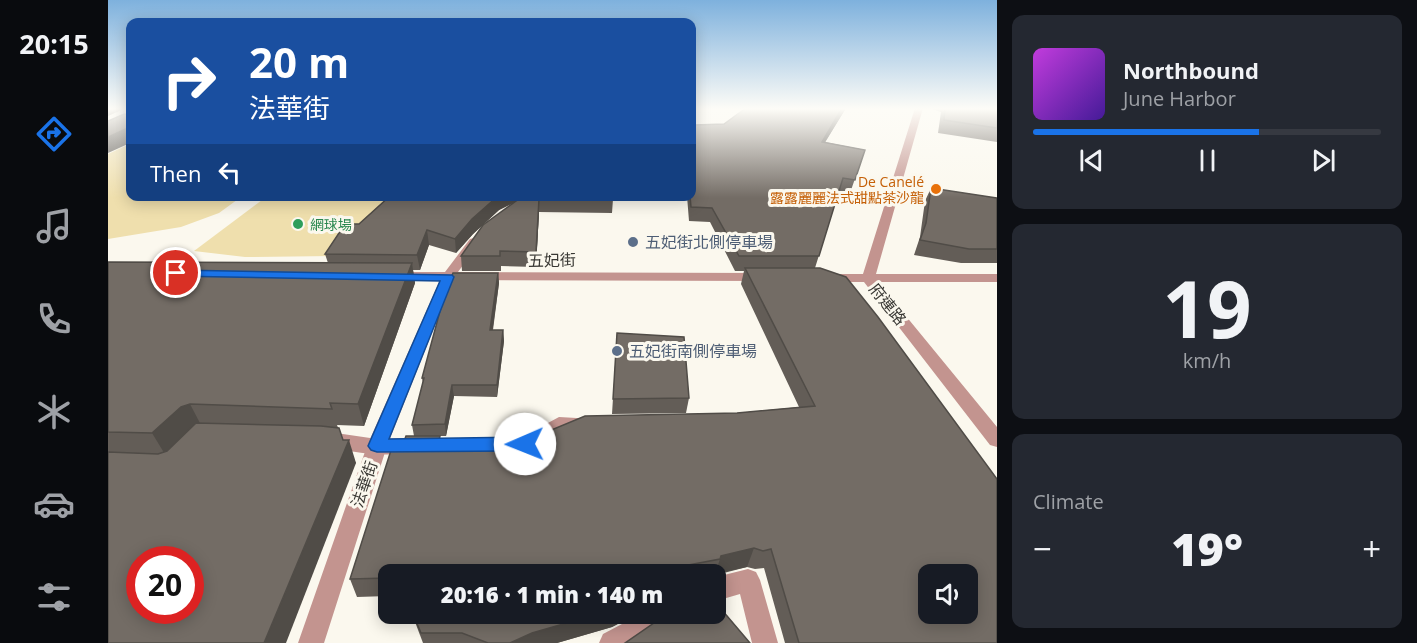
<!DOCTYPE html>
<html lang="en">
<head>
<meta charset="utf-8">
<style>
  :root { --surface:#171b24; --page:#242831; --text:#f1f3f6; --muted:#9ea1a6; --line:#363941; --accent:#1a73e8 }
  body { margin:0; font-family:"Open Sans","Noto Sans TC",sans-serif; background:var(--page); color:var(--text); height:100vh; display:flex; flex-direction:column; font-size:22px; white-space:nowrap }
  * { box-sizing:border-box; margin:0 }
  p { font-size:20px; color:var(--muted) }
  .icon { flex:none; width:33px; height:33px; fill:none; stroke:currentColor; stroke-width:2; stroke-linecap:round; stroke-linejoin:round }
  .map { position:relative; flex:1; overflow:hidden }
  .drawer { display:flex; flex-direction:column; gap:15px; padding:15px; background:#0d0f14; width:420px }
  .drawer>* { flex:none }
  .hud { position:absolute; left:18px; top:18px; width:570px; height:183px; border-radius:12px; box-shadow:0 3px 15px #0003; background:#1a4fa0; color:#fff; overflow:hidden }
  .controls { position:absolute; left:810px; top:564px; display:grid; gap:12px }
  .controls a { display:grid; place-items:center; width:60px; height:60px; border-radius:12px; background:var(--surface); box-shadow:0 3px 15px #0003; font-size:30px }
  .speed { position:absolute; left:18px; top:546px; display:flex; gap:12px; font-size:30px; font-weight:700; text-align:center }
  .speed>* { display:grid; place-content:center; width:78px; height:78px; border-radius:50%; background:var(--surface); box-shadow:0 3px 15px #0003; line-height:1 }
  .speed .limit { border:9px solid #d22; background:#fff; color:#111 }
  .pin { position:absolute; display:grid; place-items:center; width:51px; height:51px; color:#fff; margin:-26px; border:3px solid #fff; border-radius:50%; box-shadow:0 2px 6px #0007 }
  .me { position:absolute; width:66px; margin:-33px; rotate:269deg; stroke-linejoin:round; filter:drop-shadow(0 0 4px #0008) }
  .turn { display:flex; align-items:center; gap:21px; height:126px; padding:0 24px; font-size:27px }
  .turn .icon { width:78px; height:78px; stroke-width:2.5 }
  .turn b { display:block; font-size:42px; line-height:51px }
  .then { display:flex; align-items:center; height:57px; padding:0 24px; background:#0003; gap:12px; font-size:22px }
  .big { font-size:45px; font-weight:800; line-height:1.1 }
  .drawer .widget { flex:1; display:flex; flex-direction:column; justify-content:center; gap:9px; min-width:0; padding:0 21px; border-radius:12px; background:var(--page) }
  .drawer .dial { align-items:center; gap:0 }
  .dial b { font-size:78px; line-height:1 }
  .song { display:flex; align-items:center; gap:18px }
  .cover { width:72px; height:72px; border-radius:9px; background:linear-gradient(135deg,hsl(290 70% 55%),hsl(260 70% 35%)) }
  .played { height:6px; border-radius:3px; background:linear-gradient(90deg,var(--accent) 65%,var(--line) 65%) }
  .keys { display:flex; justify-content:space-around; direction:ltr }
  .heat { display:flex; justify-content:space-between; align-items:center; font-size:33px; direction:ltr }
  .trip { position:absolute; left:270px; top:564px; width:348px; height:60px; border-radius:12px; background:var(--surface); box-shadow:0 3px 15px #0003; font-weight:800; line-height:60px; text-align:center }
  main { display:flex; flex:1; min-height:0 }
  .dock { display:flex; flex-direction:column; width:108px; justify-content:space-around; align-items:center; background:#090b0e; color:var(--muted) }
  .dock .icon { width:42px; height:42px }
  .dock .active { color:var(--accent) }
  .dock b { font-size:27px; color:var(--text) }
  .map>svg:first-child { display:block }
</style>
</head>
<body>
<main>
<nav class="dock">
<b>20:15</b>
<svg class="icon active" aria-label="directions" viewBox="0 0 24 24"><path d="M12 3l9 9-9 9-9-9zM9 14v-3h6M13 9l2 2-2 2"/></svg>
<svg class="icon" aria-label="music" viewBox="0 0 24 24"><path d="M9 18V5l10-2v13"/><circle cx="6" cy="18" r="3"/><circle cx="16" cy="16" r="3"/></svg>
<svg class="icon" aria-label="phone" viewBox="0 0 24 24"><path d="M5 4h4l2 5-3 2q2 4 5 5l2-3 5 2v4C11 20 4 13 5 4z"/></svg>
<svg class="icon" aria-label="climate" viewBox="0 0 24 24"><path d="M12 3v18M4 7l16 10M4 17L20 7"/></svg>
<svg class="icon" aria-label="car" viewBox="0 0 24 24"><path d="M5 17H2v-5l4-1 3-4h7l3 4 3 1v5h-3M9 17h6M6 11h13"/><circle cx="7" cy="17" r="2"/><circle cx="17" cy="17" r="2"/></svg>
<svg class="icon" aria-label="filters" viewBox="0 0 24 24"><path d="M4 7h16M4 17h16"/><circle cx="9" cy="7" r="2"/><circle cx="15" cy="17" r="2"/></svg>
</nav>
<div class="map">
<svg width="889" height="643" viewBox="0 0 889 643">
  <rect width="100%" height="100%" fill="#fbf8ee"/>
  <g fill="#efdfad">
    <polygon points="22,144 22,196 133,197 111,213 73,227 0,239 0,154"/>
    <polygon points="158,197 285,197 225,256 137,257 86,251"/>
  </g>
  <g fill="none" stroke-linecap="round" stroke-linejoin="round">
    <polyline stroke="#bcbab2" stroke-width="2" stroke-dasharray="1 2" stroke-linecap="butt" points="0,111 22,112"/>
    <g fill="#c3948f" fill-rule="evenodd">
      <polygon points="451,417 486,419 488,424 486,429 454,431 417,451 376,451 369,449 366,444 369,439 376,437 414,437"/>
      <path d="M221 432 269 439 304 438 311 440 314 445 311 450C283 459 242 453 214 444L211 439 214 434Z"/>
      <polygon points="640,569 648,572 652,580 670,643 644,643 632,594 608,601 608,577"/>
      <polygon points="533,614 570,614 566,623 530,643 491,643 495,634"/>
    </g>
    <g fill="#c3948f" fill-rule="evenodd">
      <polygon points="807,108 815,108 768,274 889,274 889,282 770,282 889,427 889,447 882,445 756,282 718,282 711,278 718,274 755,274"/>
      <polygon points="366,238 372,242 350,272 655,273 662,277 655,281 345,280 279,446 216,643 190,643 259,446 332,280 286,280 279,276 286,272 337,272 362,239"/>
    </g>
  </g>
  <g fill="#635d57">
    <polygon points="738,108 717,142 757,150 742,193 731,191 707,268 889,643 677,643 656,568 647,569 639,567 608,575 280,574 280,596 249,597 242,579 295,444 306,436 304,425 315,383 314,378 390,273 391,283 385,330 395,330 396,341 389,397 346,396 338,436 332,436 333,444 433,444 629,413 691,407 633,284 636,271 627,271 602,222 581,221 579,196 584,196 586,125 616,124"/>
    <polygon points="821,108 889,108 889,142 830,133 833,112"/>
    <polygon points="823,188 889,198 889,263 853,263 806,255 812,237 817,201"/>
    <polygon points="282,196 505,199 504,213 431,212 428,267 393,266 393,271 354,271 353,256 406,203 391,210 365,234 348,253 321,245 312,270 305,270 307,283 256,426 229,425 235,440 248,463 0,643 0,262 220,263 217,254"/>
    <polygon points="509,333 581,398 578,413 504,414"/>
    <polygon points="304,614 529,614 504,627 449,643 315,643"/>
  </g>
  <g fill="#504c47">
    <polygon points="0,108 18,108 0,116"/>
    <polygon points="734,108 738,108 710,154 714,142"/>
    <polygon points="22,127 22,143 0,153 0,137"/>
    <polygon points="418,196 391,210 365,234 348,253 347,239 364,219 390,197"/>
    <polygon points="431,199 431,212 428,267 428,252"/>
    <polygon points="319,230 321,245 312,270 309,255"/>
    <polygon points="304,263 307,283 256,426 250,404"/>
    <polygon points="390,273 391,283 383,341 382,330"/>
    <polygon points="395,330 396,341 389,397 389,385"/>
    <polygon points="344,385 346,396 338,436 337,424"/>
    <polygon points="82,404 94,427 58,456 44,433 73,407"/>
    <polygon points="241,440 248,463 178,643 156,643"/>
    <polygon points="646,548 639,567 607,574 613,556"/>
    <polygon points="490,614 529,614 504,627 449,643 402,643 424,633"/>
  </g>
  <g fill="#736c65" stroke="#504c47" stroke-width="1.5" fill-rule="evenodd">
    <polygon points="638,108 734,108 714,142 757,150 747,180 735,178 711,256 631,256 604,208 583,207 582,196 584,196 584,123 586,125 616,124"/>
    <polygon points="837,108 889,108 889,128 836,120"/>
    <polygon points="16,114 22,115 22,127 0,137 0,121"/>
    <polygon points="823,188 889,198 889,249 861,249 812,240 818,223"/>
    <polygon points="282,196 390,196 364,219 347,239 319,230 309,255 217,254 237,224 251,224"/>
    <polygon points="415,196 504,196 505,199 431,199 428,252 392,251 392,256 353,256 375,225"/>
    <polygon points="0,262 304,263 250,404 222,403 224,409 82,404 73,407 44,433 0,432"/>
    <path d="M637 268H712L738 277 770 317 889 479V643H691L663 549 655 551 646 548 613 556 612 559 570 567 577 574H280V578L242 579 285 444H295L298 436H332L330 444H433L436 433 477 416 629 413 707 406ZM820 574H860V614H820Z"/>
    <polygon points="345,273 390,273 382,330 395,330 389,385 344,385 337,424 304,425 316,378 314,378 336,296"/>
    <polygon points="509,333 576,337 581,398 505,399"/>
    <path d="M88 423 213 426 231 428 235 440H241L156 643H0V452L50 454 59 451ZM32 560H82V610H32Z"/>
    <polygon points="608,603 642,643 517,643 559,614 608,614"/>
    <polygon points="305,614 490,614 424,633 402,643 380,643 354,633 313,633"/>
  </g>
  <linearGradient id="sky" x2="0" y2="1"><stop stop-color="#7eb1dd"/><stop offset="0.55" stop-color="#fdfcf7"/><stop offset="1" stop-color="#fdfcf7" stop-opacity="0"/></linearGradient>
  <rect width="889" height="198" fill="url(#sky)"/>
  <polygon fill="#1a73e8" stroke="#114b97" stroke-width="1.5" points="68,270 344,275 346,277 281,439 417,437 423,439 426,444 423,449 417,451 269,452 263,450 260,446 332,281 64,276 62,273"/>
  <circle fill="#e8710a" stroke="#fbf8ee" stroke-width="2" cx="828" cy="189" r="6"/>
  <circle fill="#2e9e5b" stroke="#fbf8ee" stroke-width="2" cx="190" cy="224" r="6"/>
  <g fill="#5c6f8a" stroke="#fbf8ee" stroke-width="2">
    <circle cx="525" cy="242" r="6"/>
    <circle cx="509" cy="351" r="6"/>
  </g>
  <g text-anchor="middle" dominant-baseline="central" stroke-width="6" stroke-linejoin="round" paint-order="stroke">
    <g font-size="14" fill="#c56008" stroke="#fbf8ee" text-anchor="end">
      <text x="816" y="181">De Canelé<tspan x="816" dy="16">露露麗麗法式甜點茶沙龍</tspan></text>
    </g>
    <g font-size="14" fill="#27864d" stroke="#fbf8ee" text-anchor="start">
      <text x="202" y="224">網球場</text>
    </g>
    <g font-size="16" fill="#4e5e75" stroke="#fbf8ee" text-anchor="start">
      <text x="537" y="242">五妃街北側停車場</text>
      <text x="521" y="351">五妃街南側停車場</text>
    </g>
    <g font-size="16" fill="#393834" stroke="#fbf8ee">
      <text transform="translate(444 260) rotate(-1)">五妃街</text>
      <text transform="translate(780 304) rotate(51)">府連路</text>
      <text transform="translate(256 484) rotate(-71)">法華街</text>
    </g>
  </g>
</svg>
<div class="controls">
<a><svg class="icon" aria-label="sound" viewBox="0 0 24 24"><path d="M4 9h4l5-4v14l-5-4H4zM17 9q2 3 0 6"/></svg></a>
</div>
<div class="speed"><div class="limit">20</div></div>
<div class="pin" style="left:68px;top:273px;background:#d93025"><svg class="icon" aria-label="arrive" viewBox="0 0 24 24"><path d="M6 21V4h12l-3 4 3 4H6"/></svg></div>
<svg class="me" style="left:417px;top:444px" viewBox="-20 -20 40 40"><circle r="19" fill="#fff"/><path d="M0-13L10 11 0 6-10 11z" fill="#1a73e8"/></svg>
<div class="trip">20:16 · 1 min · 140 m</div>
<div class="hud">
<div class="turn"><svg class="icon" aria-label="right" viewBox="0 0 24 24"><path d="M7 20v-9h11M14 6l5 5-5 5"/></svg><div><b>20 m</b>法華街</div></div>
<div class="then">Then<svg class="icon" aria-label="left" viewBox="0 0 24 24"><path d="M17 20v-9H6M10 6l-5 5 5 5"/></svg></div>
</div>
</div>
<section class="drawer">
<div class="widget">
<div class="song"><i class="cover"></i><div><b>Northbound</b><p>June Harbor</p></div></div>
<div class="played"></div>
<div class="keys"><svg class="icon" aria-label="previous" viewBox="0 0 24 24"><path d="M18 5L8 12l10 7zM5 5v14"/></svg><svg class="icon" aria-label="pause" viewBox="0 0 24 24"><path d="M8 5v14M16 5v14"/></svg><svg class="icon" aria-label="next" viewBox="0 0 24 24"><path d="M6 5l10 7-10 7zM19 5v14"/></svg></div>
</div>
<div class="widget dial"><b>19</b><p>km/h</p></div>
<div class="widget"><p>Climate</p>
<div class="heat"><a>−</a><b class="big">19°</b><a>+</a></div>
</div>
</section>
</main>
</body>
</html>
